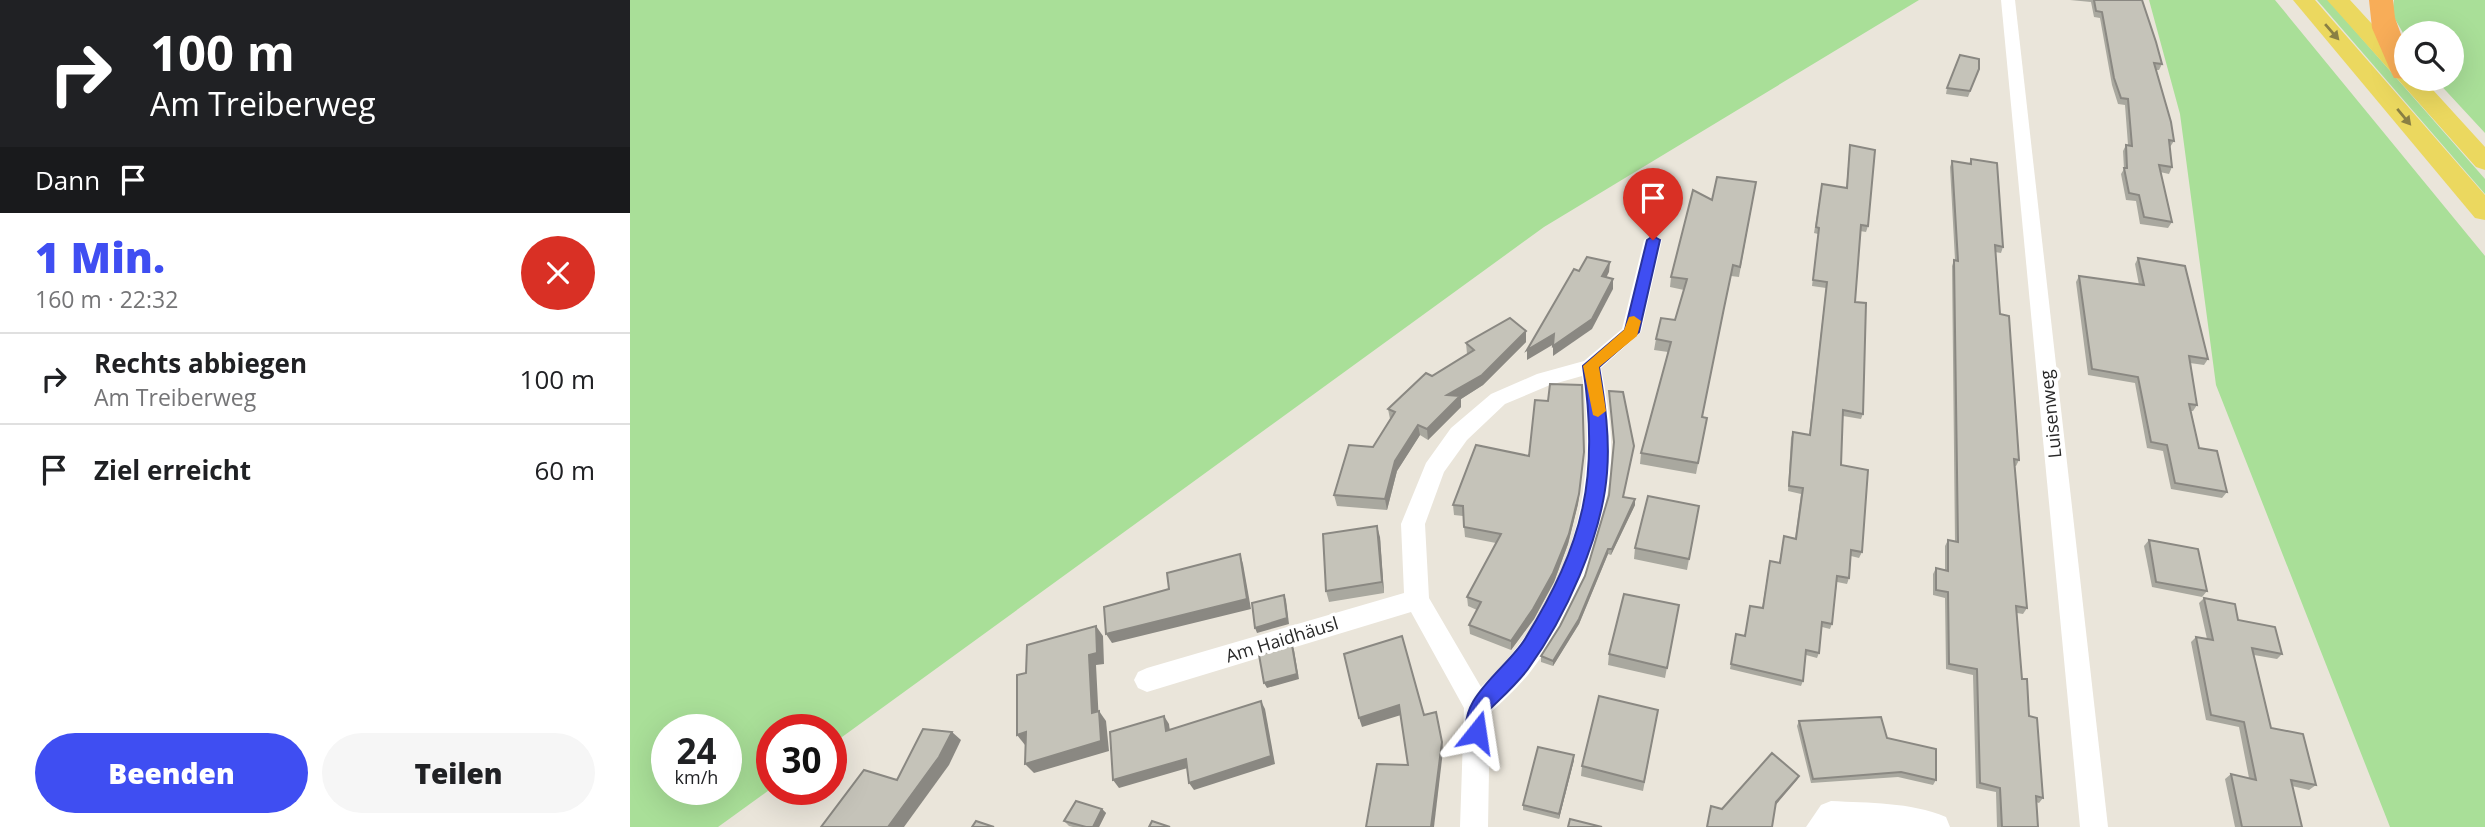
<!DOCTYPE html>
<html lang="de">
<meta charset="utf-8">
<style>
:root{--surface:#fff;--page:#f6f6f6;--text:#202124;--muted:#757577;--line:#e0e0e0;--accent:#3f4ef2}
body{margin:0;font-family:"Open Sans",sans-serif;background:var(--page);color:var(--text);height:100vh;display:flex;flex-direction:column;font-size:26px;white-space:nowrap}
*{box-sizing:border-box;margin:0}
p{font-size:23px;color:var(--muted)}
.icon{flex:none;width:38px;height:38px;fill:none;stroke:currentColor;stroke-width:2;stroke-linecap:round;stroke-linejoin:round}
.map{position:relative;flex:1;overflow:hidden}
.sheet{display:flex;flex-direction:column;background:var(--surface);width:630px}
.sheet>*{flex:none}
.hud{background:#202124;color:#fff;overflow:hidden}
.tools{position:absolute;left:1764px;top:21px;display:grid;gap:14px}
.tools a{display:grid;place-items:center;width:70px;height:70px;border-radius:50%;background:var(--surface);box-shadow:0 7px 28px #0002;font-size:35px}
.speed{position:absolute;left:21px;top:714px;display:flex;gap:14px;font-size:35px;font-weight:700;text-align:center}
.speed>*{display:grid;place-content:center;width:91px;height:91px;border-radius:50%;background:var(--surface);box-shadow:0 7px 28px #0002;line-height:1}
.speed small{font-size:18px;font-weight:400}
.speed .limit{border:10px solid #d22;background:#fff;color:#111}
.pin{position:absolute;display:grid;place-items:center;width:60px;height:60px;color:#fff;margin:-72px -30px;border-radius:50% 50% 50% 0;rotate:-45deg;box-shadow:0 0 7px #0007}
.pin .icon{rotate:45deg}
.me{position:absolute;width:77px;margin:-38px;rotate:15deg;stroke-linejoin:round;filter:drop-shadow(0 0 5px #0008)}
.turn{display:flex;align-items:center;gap:24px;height:147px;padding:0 35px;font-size:32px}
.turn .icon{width:91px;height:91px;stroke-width:2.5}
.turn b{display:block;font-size:49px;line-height:60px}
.then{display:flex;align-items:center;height:66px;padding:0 35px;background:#0003;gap:14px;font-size:26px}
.round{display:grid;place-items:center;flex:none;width:74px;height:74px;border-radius:37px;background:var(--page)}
.summary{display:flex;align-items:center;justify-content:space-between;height:119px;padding:0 35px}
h1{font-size:42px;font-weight:800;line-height:52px;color:var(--accent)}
.cta{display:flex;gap:14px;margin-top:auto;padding:14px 35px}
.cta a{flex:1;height:80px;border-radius:42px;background:var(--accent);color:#fff;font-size:28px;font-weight:800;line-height:80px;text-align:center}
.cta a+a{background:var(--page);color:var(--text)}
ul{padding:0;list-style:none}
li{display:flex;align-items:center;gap:21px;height:91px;padding:0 35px;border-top:2px solid var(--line)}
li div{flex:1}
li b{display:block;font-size:26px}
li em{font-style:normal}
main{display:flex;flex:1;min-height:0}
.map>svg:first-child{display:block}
</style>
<main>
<section class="sheet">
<div class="hud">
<div class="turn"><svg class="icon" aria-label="right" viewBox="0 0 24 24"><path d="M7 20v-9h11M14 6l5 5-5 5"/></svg><div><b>100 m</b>Am Treiberweg</div></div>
<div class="then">Dann<svg class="icon" aria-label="arrive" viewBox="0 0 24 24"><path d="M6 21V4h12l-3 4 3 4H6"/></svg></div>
</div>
<div class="summary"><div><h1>1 Min.</h1><p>160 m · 22:32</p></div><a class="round" style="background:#d93025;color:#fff"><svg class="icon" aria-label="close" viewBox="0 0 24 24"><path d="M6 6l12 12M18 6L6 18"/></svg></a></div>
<ul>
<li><svg class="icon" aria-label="right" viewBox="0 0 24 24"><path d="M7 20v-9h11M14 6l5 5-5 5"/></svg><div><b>Rechts abbiegen</b><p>Am Treiberweg</p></div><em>100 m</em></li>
<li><svg class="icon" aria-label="arrive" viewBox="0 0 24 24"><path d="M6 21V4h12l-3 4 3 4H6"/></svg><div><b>Ziel erreicht</b></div><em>60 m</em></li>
</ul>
<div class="cta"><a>Beenden</a><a>Teilen</a></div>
</section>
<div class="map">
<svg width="1855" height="827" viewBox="0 0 1855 827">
<rect width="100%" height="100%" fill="#eae5da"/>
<g fill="#a9df98" fill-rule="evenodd">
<path d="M0,0H1289L914,227L201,745V730H142V788L88,827H0ZM37,730H96V789H37Z"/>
<path d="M1519,0H1645L1855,256V827H1760L1586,385L1550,114Z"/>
<path d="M1687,0H1698L1855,179V194Z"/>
<path d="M1764,0H1855V133L1805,79H1822V33H1776V38L1762,14Z"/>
</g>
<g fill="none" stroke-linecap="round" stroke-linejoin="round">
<g fill="#fff" fill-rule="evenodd">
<path d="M1371,0H1385L1478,827H1450Z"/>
<path d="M1023,234L1032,240L1011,332L971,368C978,403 984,439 980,474C973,543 941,621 898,675C886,689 873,701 860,713L858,827H830L834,708L781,612L517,692L508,688L504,680L508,672L517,668L774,593L771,524L796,463L821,428L861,394L907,374L954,361L992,329L1014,240ZM952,376C970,493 938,605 851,687L799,598L795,524L814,472L837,440L875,404L920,385Z"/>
<path d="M1201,801C1239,803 1280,802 1316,817L1320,827H1176L1191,805Z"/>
</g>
<g fill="#ebd85f" fill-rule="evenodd">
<path d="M1663,0H1685L1855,195V220L1845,218Z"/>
<path d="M1697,0H1720L1776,61V79H1793L1855,147V170L1846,167Z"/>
</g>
<path fill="#f8ad58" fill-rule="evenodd" d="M1739,0H1763L1765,18L1776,48V79H1779L1764,78L1761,72L1742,28Z"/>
</g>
<g fill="#a9a89f">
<path d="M1440,0H1512L1532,64L1529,70H1526L1544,141L1540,147L1542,167L1539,174L1530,172L1542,222L1538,228L1510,224L1506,201L1496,200L1491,174L1494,169L1493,151L1496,145H1498L1495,105L1488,104L1482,85L1470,18L1464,17L1461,2Z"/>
<path d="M1349,69L1338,97L1316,94L1317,88Z"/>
<path d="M1220,145L1238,226L1236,232L1230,231L1225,302L1233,414L1231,419L1213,416L1211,465L1232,552L1229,558L1221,556L1219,578L1217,584L1207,582L1202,624L1200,629L1192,627L1189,653L1187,658L1176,655L1173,681L1171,686L1100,669L1105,639L1115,636L1120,606L1132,608L1140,561L1149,563L1154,536L1165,538L1171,494L1158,491L1161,438L1163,432L1179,435L1196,288L1182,286L1188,234L1184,233L1191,190L1216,188Z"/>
<path d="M1341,159L1373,247L1371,253L1365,252L1370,314L1389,460L1386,466H1385L1397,608L1393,614L1387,613L1392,679L1413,798L1409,803L1406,802L1408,827H1367L1366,792L1346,788L1343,675L1316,669L1315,598L1303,595V574L1306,568L1315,570V546L1318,540L1325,542L1322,266L1324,260H1325L1320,167L1322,161L1339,164Z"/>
<path d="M1126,182L1109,277L1101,276L1092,319L1072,417L1077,418L1066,474L1010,464L1011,453L1038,352L1024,350L1026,339L1045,320L1054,290L1040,287L1041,277L1082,200Z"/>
<path d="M1508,258L1578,359L1574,365L1560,363L1567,405L1563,411H1561L1569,448L1597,492L1592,498L1541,489L1533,451L1517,448L1505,383L1458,375L1446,282L1449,276L1509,285L1505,264Z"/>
<path d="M896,331V342L853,385L831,399V407L798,440L790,435L767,471L757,510L707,506L704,495L743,447L760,419L758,409L802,376L837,354L836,343Z"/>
<path d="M979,391L1003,452L993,497L1005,505L981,555L978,554L949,624L923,666L911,662V656L930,626L955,576L979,495L984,447Z"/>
<path d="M899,456L953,462L948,504L938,544L924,582L904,619L881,650L840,634L839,625L847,610L838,606L837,597L866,543L835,537L833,516L824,515L823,505Z"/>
<path d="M1069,506L1057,570L1004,559L1005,548Z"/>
<path d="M750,537L754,593L699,602L696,591Z"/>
<path d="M1519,540L1577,591L1572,597L1522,587L1514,546Z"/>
<path d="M1574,598L1608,620L1652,654L1647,659L1624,655L1641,728L1686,785L1679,790L1662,786L1672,827H1605L1595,779L1601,774L1619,778L1609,727L1576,720L1561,642L1566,637L1577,639L1569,603Z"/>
<path d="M1049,605L1035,678L978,665L979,654Z"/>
<path d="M1028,710L1013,791L951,776L952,766Z"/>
<path d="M1169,721L1257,738L1306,780L1303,785L1268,777L1181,783L1167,726Z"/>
<path d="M944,760L929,819L893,810V805Z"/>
<path d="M472,809L476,813L469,827H443L439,826L434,821Z"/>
</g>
<g fill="#8a8882">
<path d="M980,262L979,272L972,286V276Z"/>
<path d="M983,279V289L962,329L923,356V346Z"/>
<path d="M896,331V342L853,385L831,399V407L798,440L797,429L817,395Z"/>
<path d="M924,334V344L897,360V350Z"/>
<path d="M788,425L790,435L767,471L757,510L755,499L765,461Z"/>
<path d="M954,452L948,504L938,544L924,582L904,619L881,650V641Z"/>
<path d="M1005,499V505L981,555L982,549Z"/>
<path d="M747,526L750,537L754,593L752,582Z"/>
<path d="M978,549V554L949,624L923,666V661Z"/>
<path d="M610,554L613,564L621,609L482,643L476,634Z"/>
<path d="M654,595L656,600L659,624L627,633L625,628Z"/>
<path d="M466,626L473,636L474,664L466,665L469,723L462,713L459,655Z"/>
<path d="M662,645L664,650L669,679L637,688L634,683Z"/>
<path d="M631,701L635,709L645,764L564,790L559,783Z"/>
<path d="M769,705L771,715L732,727L729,718Z"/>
<path d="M469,711L476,721L479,751L404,773L395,764Z"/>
<path d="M534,716L539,724L541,739L536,731Z"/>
<path d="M322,732L331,740L319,765L274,827H258Z"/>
<path d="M396,732L405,742L395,745L387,735Z"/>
<path d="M812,742L813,751L804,827H801Z"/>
<path d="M944,755V760L929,819V814Z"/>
<path d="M556,759L561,767L489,788L483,780Z"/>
<path d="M1169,776L1167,780L1144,807L1146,802Z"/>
<path d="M472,809L476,813L469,827H463Z"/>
</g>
<g fill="#c5c3b9" stroke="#8a8882" stroke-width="2">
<path d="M1464,0H1512L1526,42L1532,64L1524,63L1541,122L1544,141L1539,140L1542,167L1529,165L1542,222L1514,217L1509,195L1499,193L1494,168H1497L1496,145L1502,146L1498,99L1491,98L1484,78L1472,12L1466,11Z"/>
<path d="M1330,55L1349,59V69L1340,91L1317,88Z"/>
<path d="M1220,145L1245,150L1238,226L1231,225L1225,302L1236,303L1233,414L1213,410L1211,465L1238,470L1232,552L1221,550L1219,578L1207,576L1202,624L1192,622L1189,653L1176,650L1173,681L1101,664L1106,634L1115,636L1120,606L1133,608L1140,561L1150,563L1154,536L1166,539L1173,488L1159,486L1163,432L1180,435L1197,282L1183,280L1189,228L1186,227L1192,184L1217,188Z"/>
<path d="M1341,159L1367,163L1373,247L1365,245L1370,314L1379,316L1389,460L1384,459L1397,608L1386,606L1392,679H1397L1399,716L1407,718L1413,798L1406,796L1408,827H1372L1370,788L1350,783L1347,669L1319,664L1318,592L1306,590V568L1318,571V540L1328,542L1324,260L1328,261L1322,161L1341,164Z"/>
<path d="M1087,177L1126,182L1110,267L1103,265L1094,308L1072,417L1077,418L1068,463L1011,453L1041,342L1026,339L1031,318L1045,320L1057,279L1041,277L1063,190L1082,200Z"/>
<path d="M957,257L980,262L972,276L983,279L962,319L923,346L924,334L897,350L944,269L949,271Z"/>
<path d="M1508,258L1555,266L1578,359L1559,356L1567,405L1559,404L1569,448L1587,451L1597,492L1545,483L1537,445L1521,442L1508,377L1462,369L1449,276L1514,285Z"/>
<path d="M880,318L896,331L852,375L817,395L830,396L797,429L788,425L765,461L755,499L704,495L719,445L743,447L765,412L758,409L796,373L802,376L844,350L836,343Z"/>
<path d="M920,384L952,385L954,452L949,494L939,534L923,573L903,609L881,641L839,625L851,602L837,597L871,534L834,527L833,506L823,505L846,445L899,456L905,400L918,401Z"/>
<path d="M979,391L993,392L1004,446L993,497L1005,499L982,549H978L949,619L923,661L911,656L930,626L955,576L979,495L984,442Z"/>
<path d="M1018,496L1069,506L1059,559L1005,548Z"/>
<path d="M747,526L752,582L696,591L693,534Z"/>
<path d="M1519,540L1568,549L1577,591L1526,582Z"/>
<path d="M610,554L617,599L476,634L474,607L539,589L537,573Z"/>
<path d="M994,594L1049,605L1037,668L979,654Z"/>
<path d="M654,595L657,618L625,628L622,603Z"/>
<path d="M1574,598L1605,604L1608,620L1645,627L1652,654L1622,648L1641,728L1673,734L1686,785L1661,780L1672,827H1612L1601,774L1626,780L1614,722L1581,715L1566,637L1583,640Z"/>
<path d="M466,626L467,653L459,655L462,713L469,711L471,741L395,764L396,732L387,735V675L396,673L397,645Z"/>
<path d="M772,636L794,715L806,712L812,742L801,827H736L747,764L778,765L769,705L729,718L714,654Z"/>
<path d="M662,645L667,674L634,683L629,655Z"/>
<path d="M969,696L1028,710L1014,782L952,766Z"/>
<path d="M631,701L641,756L559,783L556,759L483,780L480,732L534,716L536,731Z"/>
<path d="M1251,717L1257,738L1306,749V780L1271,772L1183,779L1169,721Z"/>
<path d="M293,729L322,732L309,757L258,827H191L234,770L267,780Z"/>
<path d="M908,747L944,755L929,814L893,805Z"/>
<path d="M1142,753L1169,776L1146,802L1142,827H1077L1081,806L1092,809Z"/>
<path d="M446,801L472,809L463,827H456L434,821Z"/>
<path d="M940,819L972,827H938Z"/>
<path d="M346,821L364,827H342Z"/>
<path d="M522,821L540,827H519Z"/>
</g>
<defs><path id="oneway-solid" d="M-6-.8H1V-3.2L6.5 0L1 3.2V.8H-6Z" transform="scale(1.75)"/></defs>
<g fill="#8a8044">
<use href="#oneway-solid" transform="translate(1702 32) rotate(49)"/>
<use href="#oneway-solid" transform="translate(1774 117) rotate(50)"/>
</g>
<path fill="#3f4ef2" stroke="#29339d" stroke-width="2" d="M1023,236L1030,240L1009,332L969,367C975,402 980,438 977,473C972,537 935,618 898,669C886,685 871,698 857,712L854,739L847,742L839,739C823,701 877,669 895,639C954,543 970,477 953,366L995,330L1017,240Z"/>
<path fill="#f59e0b" d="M1004,316L1011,321L1007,336L969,367L976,411L968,417L963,415L953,366L994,330L999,317Z"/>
<g text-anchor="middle" stroke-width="7" stroke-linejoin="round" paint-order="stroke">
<g font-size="18" fill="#282828" stroke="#fff">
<text transform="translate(1421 414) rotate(-96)" y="6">Luisenweg</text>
<text transform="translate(652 640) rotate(-17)" y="6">Am Haidhäusl</text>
</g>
</g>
</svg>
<div class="tools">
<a><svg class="icon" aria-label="search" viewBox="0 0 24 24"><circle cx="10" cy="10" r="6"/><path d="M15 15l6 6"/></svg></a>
</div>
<div class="speed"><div>24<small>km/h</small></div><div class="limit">30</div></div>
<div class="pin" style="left:1023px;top:240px;background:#d93025"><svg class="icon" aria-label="arrive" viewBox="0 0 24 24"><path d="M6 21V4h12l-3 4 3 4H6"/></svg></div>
<svg class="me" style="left:847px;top:732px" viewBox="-20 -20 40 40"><path d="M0-17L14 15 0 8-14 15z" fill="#3f4ef2" stroke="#fff" stroke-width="4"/></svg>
</div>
</main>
